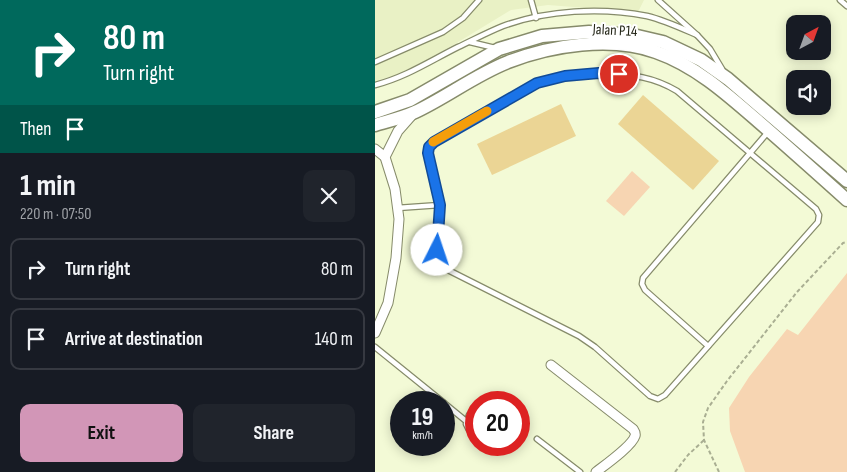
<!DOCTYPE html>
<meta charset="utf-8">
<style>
:root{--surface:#171b24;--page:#20242c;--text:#f1f3f6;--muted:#9ea1a6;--line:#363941;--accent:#d296b7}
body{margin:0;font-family:"Sofia Sans Condensed",sans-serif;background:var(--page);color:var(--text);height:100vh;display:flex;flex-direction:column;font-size:19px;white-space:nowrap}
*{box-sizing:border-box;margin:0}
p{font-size:16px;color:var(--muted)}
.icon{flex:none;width:28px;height:28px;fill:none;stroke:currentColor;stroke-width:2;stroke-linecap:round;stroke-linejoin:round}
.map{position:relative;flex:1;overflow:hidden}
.side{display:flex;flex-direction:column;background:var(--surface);width:375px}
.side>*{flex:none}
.banner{background:#00695c;color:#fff;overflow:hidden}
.needle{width:32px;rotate:41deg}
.tools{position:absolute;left:411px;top:15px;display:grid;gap:10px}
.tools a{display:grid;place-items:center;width:45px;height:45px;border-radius:10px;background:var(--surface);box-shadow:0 2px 12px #0003;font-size:25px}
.speed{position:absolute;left:15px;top:391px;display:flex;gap:10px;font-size:25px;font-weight:700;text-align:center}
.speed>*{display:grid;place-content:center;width:65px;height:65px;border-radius:50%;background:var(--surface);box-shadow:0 2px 12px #0003;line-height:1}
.speed small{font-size:12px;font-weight:400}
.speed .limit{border:8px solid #d22;background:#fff;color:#111}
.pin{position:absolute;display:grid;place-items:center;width:42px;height:42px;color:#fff;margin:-21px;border:2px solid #fff;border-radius:50%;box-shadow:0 1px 5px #0007}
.me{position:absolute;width:55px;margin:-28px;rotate:4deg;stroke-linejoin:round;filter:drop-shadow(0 0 4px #0008)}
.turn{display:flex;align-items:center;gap:18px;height:105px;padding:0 20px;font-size:22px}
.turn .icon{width:65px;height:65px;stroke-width:2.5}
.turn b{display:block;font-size:35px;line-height:42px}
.then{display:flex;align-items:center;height:48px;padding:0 20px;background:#0003;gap:10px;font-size:19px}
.round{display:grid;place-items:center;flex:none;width:52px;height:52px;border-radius:10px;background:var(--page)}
.overview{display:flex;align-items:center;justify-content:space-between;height:85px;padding:0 20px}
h1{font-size:30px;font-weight:700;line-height:38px}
.primary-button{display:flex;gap:10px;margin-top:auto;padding:10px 20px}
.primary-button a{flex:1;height:58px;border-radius:10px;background:var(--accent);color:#111;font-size:20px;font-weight:700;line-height:58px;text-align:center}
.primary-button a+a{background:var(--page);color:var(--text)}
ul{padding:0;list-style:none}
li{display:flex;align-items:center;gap:15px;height:62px;margin:0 10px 8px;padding:0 10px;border:2px solid var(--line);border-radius:10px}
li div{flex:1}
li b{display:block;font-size:19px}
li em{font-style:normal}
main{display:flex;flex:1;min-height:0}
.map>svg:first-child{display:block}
</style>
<main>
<section class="side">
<div class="banner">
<div class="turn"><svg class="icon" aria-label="right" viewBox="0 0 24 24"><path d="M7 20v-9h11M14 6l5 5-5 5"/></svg><div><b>80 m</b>Turn right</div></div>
<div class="then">Then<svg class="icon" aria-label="arrive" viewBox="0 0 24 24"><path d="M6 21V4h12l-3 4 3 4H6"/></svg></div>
</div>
<div class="overview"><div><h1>1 min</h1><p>220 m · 07:50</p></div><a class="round"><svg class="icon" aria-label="close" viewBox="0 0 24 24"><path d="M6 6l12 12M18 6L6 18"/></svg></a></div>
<ul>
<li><svg class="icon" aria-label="right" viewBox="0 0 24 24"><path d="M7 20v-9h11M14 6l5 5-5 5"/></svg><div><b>Turn right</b></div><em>80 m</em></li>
<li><svg class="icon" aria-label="arrive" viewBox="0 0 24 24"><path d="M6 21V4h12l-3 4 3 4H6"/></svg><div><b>Arrive at destination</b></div><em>140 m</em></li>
</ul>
<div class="primary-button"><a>Exit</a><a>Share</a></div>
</section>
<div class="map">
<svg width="472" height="472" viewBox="0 0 472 472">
<rect width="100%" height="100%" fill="#f3fad6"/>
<path fill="#e9f1c5" d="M0,0H269L263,12L173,5L136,10L80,44L51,60L24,74L0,81Z"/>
<g fill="#f7d5b2">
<path d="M257,171L275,187L249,216L231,201Z"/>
<path d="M472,273V472H370L355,431L354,408L374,377L412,329L423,335Z"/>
</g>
<g fill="#ebd595">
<path d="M268,95L344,161L318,190L243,124Z"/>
<path d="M186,104L201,136L117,175L102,144Z"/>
</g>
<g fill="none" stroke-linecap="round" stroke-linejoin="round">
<g stroke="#868b6a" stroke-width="7">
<g id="lane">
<path d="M156,0L161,18"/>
<path d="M283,0L322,35L335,49L347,69"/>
<path d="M465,0L472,6"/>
<path d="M95,42L120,48"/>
<path d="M0,62L68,32L88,18L104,0"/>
<path d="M225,73C254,75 275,75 302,91L441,209L444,215L443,222L290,395L283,399L275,396L220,347L204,336L73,270L65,262L63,250L65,205L53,153L54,147L59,141L162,83L190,76Z"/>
<path d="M0,85C31,77 55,61 83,47C98,40 113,32 128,26C172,10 226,7 272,16C289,20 306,28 322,35"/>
<path d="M22,208L65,205"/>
<path d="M333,346L270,290L267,284L268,278L393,132"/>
<path d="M0,347L68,402"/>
<path d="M69,403L91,421"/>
<path d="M101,412L94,415L91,424L94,430L101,433"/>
<path d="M162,439L205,472"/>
</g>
</g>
<g stroke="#868b6a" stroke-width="11">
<g id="street">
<path d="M0,149L10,157L20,189L24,219L21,258L13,303L0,333"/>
<path d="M10,157L23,131L38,114"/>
<path d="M176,365L258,429C260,432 261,433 260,436C257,446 230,465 221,472"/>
</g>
</g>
<g stroke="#868b6a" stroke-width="15">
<g id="secondary">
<path d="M0,112L35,100L124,49L167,36L214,32L258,35L288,42L326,60L353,79L472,181"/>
<path d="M0,125C13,121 27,118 40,112C72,97 100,75 133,62C177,45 236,36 281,52C321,66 353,95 384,122C414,148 443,174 472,200"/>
</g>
</g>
<g stroke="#a9ae92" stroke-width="2" stroke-dasharray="4 2.5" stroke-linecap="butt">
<path d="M300,472L313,455L329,440"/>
<path d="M344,472L329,440L328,422L333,408L352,381L422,292L468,243L472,242"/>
</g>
<use href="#lane" stroke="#fff" stroke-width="4.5"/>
<use href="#street" stroke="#fff" stroke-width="9"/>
<use href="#secondary" stroke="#fff" stroke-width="12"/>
</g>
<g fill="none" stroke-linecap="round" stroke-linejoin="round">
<g stroke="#114b97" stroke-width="12">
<path id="route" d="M62,250L65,205L53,153L54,147L59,142L162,83L190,76L224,73L244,74"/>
</g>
<use href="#route" stroke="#1a73e8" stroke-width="9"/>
<path stroke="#f59e0b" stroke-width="9" d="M58,142L112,111"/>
</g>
<g text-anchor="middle" stroke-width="4" stroke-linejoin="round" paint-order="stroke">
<g font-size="15" fill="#232517" stroke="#fff">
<text transform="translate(240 30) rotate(3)" y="5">Jalan P14</text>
</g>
</g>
</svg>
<div class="tools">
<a><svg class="needle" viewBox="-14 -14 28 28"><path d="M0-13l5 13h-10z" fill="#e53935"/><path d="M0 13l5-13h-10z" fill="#9ea1a6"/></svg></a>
<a><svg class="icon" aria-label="sound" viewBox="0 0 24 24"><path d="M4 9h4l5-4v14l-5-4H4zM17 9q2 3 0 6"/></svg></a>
</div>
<div class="speed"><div>19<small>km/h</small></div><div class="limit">20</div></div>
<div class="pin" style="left:244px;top:74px;background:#d93025"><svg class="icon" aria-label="arrive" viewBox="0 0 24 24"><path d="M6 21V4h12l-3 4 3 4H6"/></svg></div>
<svg class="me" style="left:62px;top:250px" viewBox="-20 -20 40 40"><circle r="19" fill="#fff"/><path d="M0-13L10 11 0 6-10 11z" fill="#1a73e8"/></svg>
</div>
</main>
